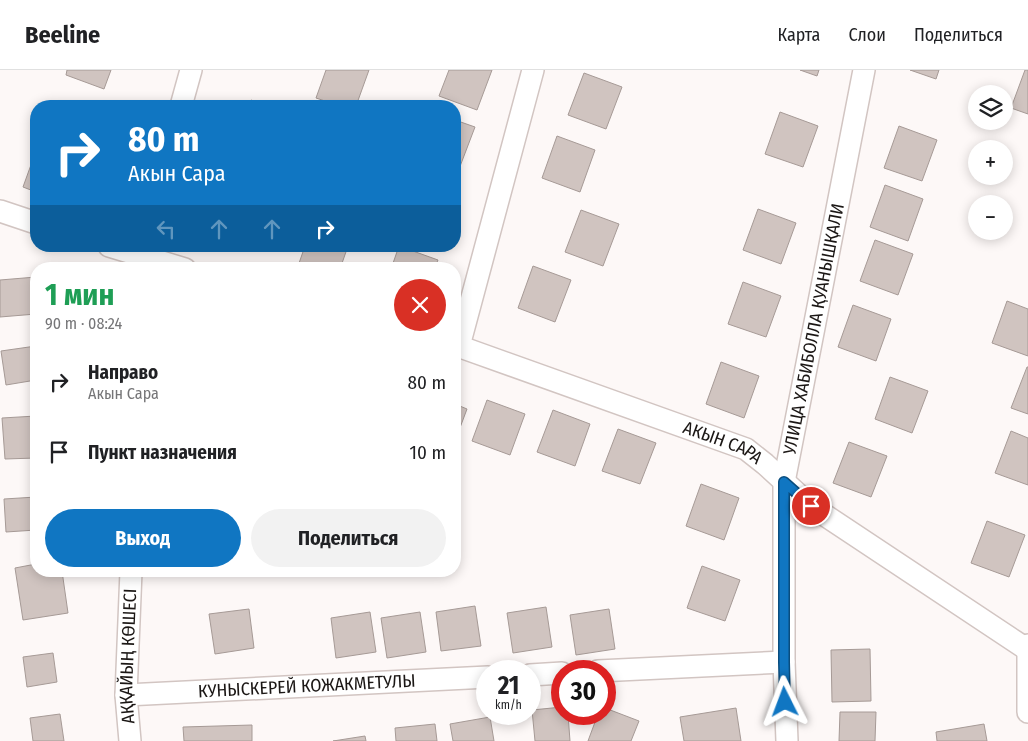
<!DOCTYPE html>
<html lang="ru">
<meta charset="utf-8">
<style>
:root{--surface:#fff;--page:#f2f2f2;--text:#202124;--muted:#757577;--line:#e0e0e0;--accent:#1076c2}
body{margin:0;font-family:"Fira Sans Condensed",sans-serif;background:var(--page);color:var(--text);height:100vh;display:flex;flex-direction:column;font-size:19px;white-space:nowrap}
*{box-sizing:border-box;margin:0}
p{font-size:16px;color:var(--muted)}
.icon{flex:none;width:28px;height:28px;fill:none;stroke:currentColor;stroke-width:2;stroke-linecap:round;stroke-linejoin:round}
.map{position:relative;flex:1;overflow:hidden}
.sheet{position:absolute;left:30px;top:192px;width:431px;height:315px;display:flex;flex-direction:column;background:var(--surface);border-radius:20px;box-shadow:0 2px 12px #0003}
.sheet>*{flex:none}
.hud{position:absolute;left:30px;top:30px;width:431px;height:152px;border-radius:20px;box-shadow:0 2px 12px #0003;background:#1076c2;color:#fff;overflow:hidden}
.controls{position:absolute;left:968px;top:15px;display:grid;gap:10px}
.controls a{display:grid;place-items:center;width:45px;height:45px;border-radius:50%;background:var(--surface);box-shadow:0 2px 12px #0003;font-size:25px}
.speed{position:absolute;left:476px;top:590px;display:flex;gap:10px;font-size:25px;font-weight:700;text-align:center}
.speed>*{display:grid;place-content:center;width:65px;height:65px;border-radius:50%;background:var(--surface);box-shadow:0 2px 12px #0003;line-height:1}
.speed small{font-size:12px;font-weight:400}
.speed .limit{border:8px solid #d22;background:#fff;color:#111}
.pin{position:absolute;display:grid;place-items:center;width:42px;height:42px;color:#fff;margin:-21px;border:2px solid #fff;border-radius:50%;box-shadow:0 1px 5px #0007}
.me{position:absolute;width:55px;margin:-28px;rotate:357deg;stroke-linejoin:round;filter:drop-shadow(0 0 4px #0008)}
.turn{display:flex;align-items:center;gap:18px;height:105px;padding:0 15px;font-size:22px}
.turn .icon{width:65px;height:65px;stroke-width:2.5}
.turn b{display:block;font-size:35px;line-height:42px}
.lanes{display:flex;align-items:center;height:48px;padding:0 15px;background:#0003;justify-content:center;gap:25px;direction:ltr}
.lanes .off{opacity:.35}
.round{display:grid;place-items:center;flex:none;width:52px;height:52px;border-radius:26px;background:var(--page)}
.head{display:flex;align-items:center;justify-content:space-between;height:85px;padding:0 15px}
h1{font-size:30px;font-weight:700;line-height:38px;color:#1e9e55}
.action{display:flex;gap:10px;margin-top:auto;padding:10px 15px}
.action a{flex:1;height:58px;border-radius:30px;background:var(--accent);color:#fff;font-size:20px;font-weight:700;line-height:58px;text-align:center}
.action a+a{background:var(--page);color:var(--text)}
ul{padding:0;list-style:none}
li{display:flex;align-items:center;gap:15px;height:70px;padding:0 15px}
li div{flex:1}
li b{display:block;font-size:19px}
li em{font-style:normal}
header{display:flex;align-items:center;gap:30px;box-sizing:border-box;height:70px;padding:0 25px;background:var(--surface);border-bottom:1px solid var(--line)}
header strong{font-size:24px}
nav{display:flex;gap:28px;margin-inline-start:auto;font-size:18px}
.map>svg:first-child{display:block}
</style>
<header>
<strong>Beeline</strong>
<nav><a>Карта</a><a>Слои</a><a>Поделиться</a></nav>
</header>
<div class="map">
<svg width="1028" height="671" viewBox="0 0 1028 671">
<rect width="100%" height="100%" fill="#fdf8f7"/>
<g fill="#d0c4c0" stroke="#a69a96">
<path d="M67,0H111L104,19L66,5Z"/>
<path d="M326,0H369L356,36H340L316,28Z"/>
<path d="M449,0H492L477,40L439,26Z"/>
<path d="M800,0H819L817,6Z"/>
<path d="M910,0H939L936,9Z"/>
<path d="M1025,0H1028V44L1011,38Z"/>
<path d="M584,3L622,17L606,59L568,45Z"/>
<path d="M251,30L268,36H248Z"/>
<path d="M780,42L818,56L803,97L765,84Z"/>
<path d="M455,50L475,57L459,99L455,97Z"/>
<path d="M899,56L937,70L922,111L884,98Z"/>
<path d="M557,66L595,80L580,122L542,108Z"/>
<path d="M36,81V122L23,117Z"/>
<path d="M885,115L923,129L908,171L870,157Z"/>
<path d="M758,139L796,153L781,194L743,180Z"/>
<path d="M581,140L619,154L603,196L565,182Z"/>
<path d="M875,170L913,184L898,225L860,211Z"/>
<path d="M233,176H248L246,181Z"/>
<path d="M305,176H348L340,199H297Z"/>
<path d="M399,176L438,190L434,199H391Z"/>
<path d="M533,196L571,210L555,252L518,238Z"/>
<path d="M36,207V244L0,247V210Z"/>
<path d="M743,212L781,226L766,267L728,254Z"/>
<path d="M1007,231L1028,239V286L992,273Z"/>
<path d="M853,235L891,249L876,291L838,277Z"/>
<path d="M36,276V310L6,315L1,281Z"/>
<path d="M721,292L759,306L744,348L706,334Z"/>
<path d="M1027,297H1028V344L1011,338Z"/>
<path d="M890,307L928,321L912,363L875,349Z"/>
<path d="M487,330L525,344L510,385L472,371Z"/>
<path d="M455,334L467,339L455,371Z"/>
<path d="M553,340L590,354L575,396L537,382Z"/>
<path d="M36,346V388L5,389L2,348Z"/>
<path d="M618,359L656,373L640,414L602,401Z"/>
<path d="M1011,361L1028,368V415L995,403Z"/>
<path d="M849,372L887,386L871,427L833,413Z"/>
<path d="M701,414L739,428L724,470L686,456Z"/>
<path d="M36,427V460L6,462L4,429Z"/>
<path d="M987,451L1025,465L1009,507L971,493Z"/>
<path d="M36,494V501H62L68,543L23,550L15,498Z"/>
<path d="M702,496L740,510L725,551L687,538Z"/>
<path d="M475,536L481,576L441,581L436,542Z"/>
<path d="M546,537L552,577L513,583L507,543Z"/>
<path d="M249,539L254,578L215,584L209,544Z"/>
<path d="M609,539L615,579L576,585L570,545Z"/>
<path d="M370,542L376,582L336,588L331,548Z"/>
<path d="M420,542L426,582L387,588L381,548Z"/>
<path d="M870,579L871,631L832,632L831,580Z"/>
<path d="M53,583L57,612L27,617L23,587Z"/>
<path d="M562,637V644H568L570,671H535L532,640Z"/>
<path d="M605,638L639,651L631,671H588L598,644H605Z"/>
<path d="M736,638L741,671H684L680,647Z"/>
<path d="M840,642H876L875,671H839Z"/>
<path d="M60,644L64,671H33L30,648Z"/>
<path d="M490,647L494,671H453L450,654Z"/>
<path d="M435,654L437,671H396L395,658Z"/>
<path d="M984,654L987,671H937L936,662Z"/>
<path d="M252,655V671H184L183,657Z"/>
<path d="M365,666L366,671H333Z"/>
</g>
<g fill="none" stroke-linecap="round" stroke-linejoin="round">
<g stroke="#d2c5c2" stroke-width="24">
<g id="minor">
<path d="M181,36L191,0"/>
<path d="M0,141L36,153"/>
<path d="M109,176L185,199"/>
<path id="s1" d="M455,275L746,379L765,394L811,436L1028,580"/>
<path d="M459,276L533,0"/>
<path d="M1028,575V642"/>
<path d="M598,601L784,592"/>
<path d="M530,605L562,603"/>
<path id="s2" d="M126,625L488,607"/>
<path id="s3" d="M130,671L126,625L131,501"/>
<path id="s4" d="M787,671L784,592V412L864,0"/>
</g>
</g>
<use href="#minor" stroke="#fff" stroke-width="21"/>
</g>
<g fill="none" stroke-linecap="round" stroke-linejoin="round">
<g stroke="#0a4d7e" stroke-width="12">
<path id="route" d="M785,632L784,592V412L811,436"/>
</g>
<use href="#route" stroke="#1076c2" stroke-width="9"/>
</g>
<g text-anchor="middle" stroke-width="4.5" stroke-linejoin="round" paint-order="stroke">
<g font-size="18" fill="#1b1715" stroke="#fff">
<text dy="6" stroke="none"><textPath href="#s4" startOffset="415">УЛИЦА ХАБИБОЛЛА ҚУАНЫШҚАЛИ</textPath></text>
<text dy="6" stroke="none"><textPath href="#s1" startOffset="285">АКЫН САРА</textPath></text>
<text dy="6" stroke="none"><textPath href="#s3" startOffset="85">АҚҚАЙЫҢ КӨШЕСІ</textPath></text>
<text dy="6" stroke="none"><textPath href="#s2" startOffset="181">КУНЫСКЕРЕЙ КОЖАКМЕТУЛЫ</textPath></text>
</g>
</g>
</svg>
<div class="controls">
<a><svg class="icon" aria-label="layers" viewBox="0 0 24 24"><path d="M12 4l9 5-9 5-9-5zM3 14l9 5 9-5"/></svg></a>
<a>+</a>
<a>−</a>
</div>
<div class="speed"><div>21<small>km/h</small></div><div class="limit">30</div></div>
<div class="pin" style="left:811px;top:436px;background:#d93025"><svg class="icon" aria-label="arrive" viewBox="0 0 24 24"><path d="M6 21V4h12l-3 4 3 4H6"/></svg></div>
<svg class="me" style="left:785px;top:632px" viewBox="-20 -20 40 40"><path d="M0-17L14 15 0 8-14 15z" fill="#1076c2" stroke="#fff" stroke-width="4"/></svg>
<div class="hud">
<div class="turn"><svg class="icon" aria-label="right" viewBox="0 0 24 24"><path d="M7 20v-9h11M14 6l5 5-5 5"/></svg><div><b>80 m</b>Акын Сара</div></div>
<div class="lanes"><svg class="icon off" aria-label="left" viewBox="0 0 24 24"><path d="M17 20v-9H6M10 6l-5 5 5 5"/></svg><svg class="icon off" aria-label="ahead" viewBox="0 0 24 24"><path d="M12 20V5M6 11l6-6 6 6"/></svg><svg class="icon off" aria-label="ahead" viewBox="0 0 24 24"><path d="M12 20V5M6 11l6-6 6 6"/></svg><svg class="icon" aria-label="right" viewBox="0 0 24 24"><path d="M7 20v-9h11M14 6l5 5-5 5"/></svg></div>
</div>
<section class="sheet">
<div class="head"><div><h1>1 мин</h1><p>90 m · 08:24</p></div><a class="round" style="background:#d93025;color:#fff"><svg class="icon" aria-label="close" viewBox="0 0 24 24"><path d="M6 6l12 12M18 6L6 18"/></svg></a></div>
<ul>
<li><svg class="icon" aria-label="right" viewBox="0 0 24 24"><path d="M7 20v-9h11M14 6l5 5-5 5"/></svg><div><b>Направо</b><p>Акын Сара</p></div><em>80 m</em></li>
<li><svg class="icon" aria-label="arrive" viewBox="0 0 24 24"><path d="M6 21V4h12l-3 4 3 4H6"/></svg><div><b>Пункт назначения</b></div><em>10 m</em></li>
</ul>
<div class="action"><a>Выход</a><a>Поделиться</a></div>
</section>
</div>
